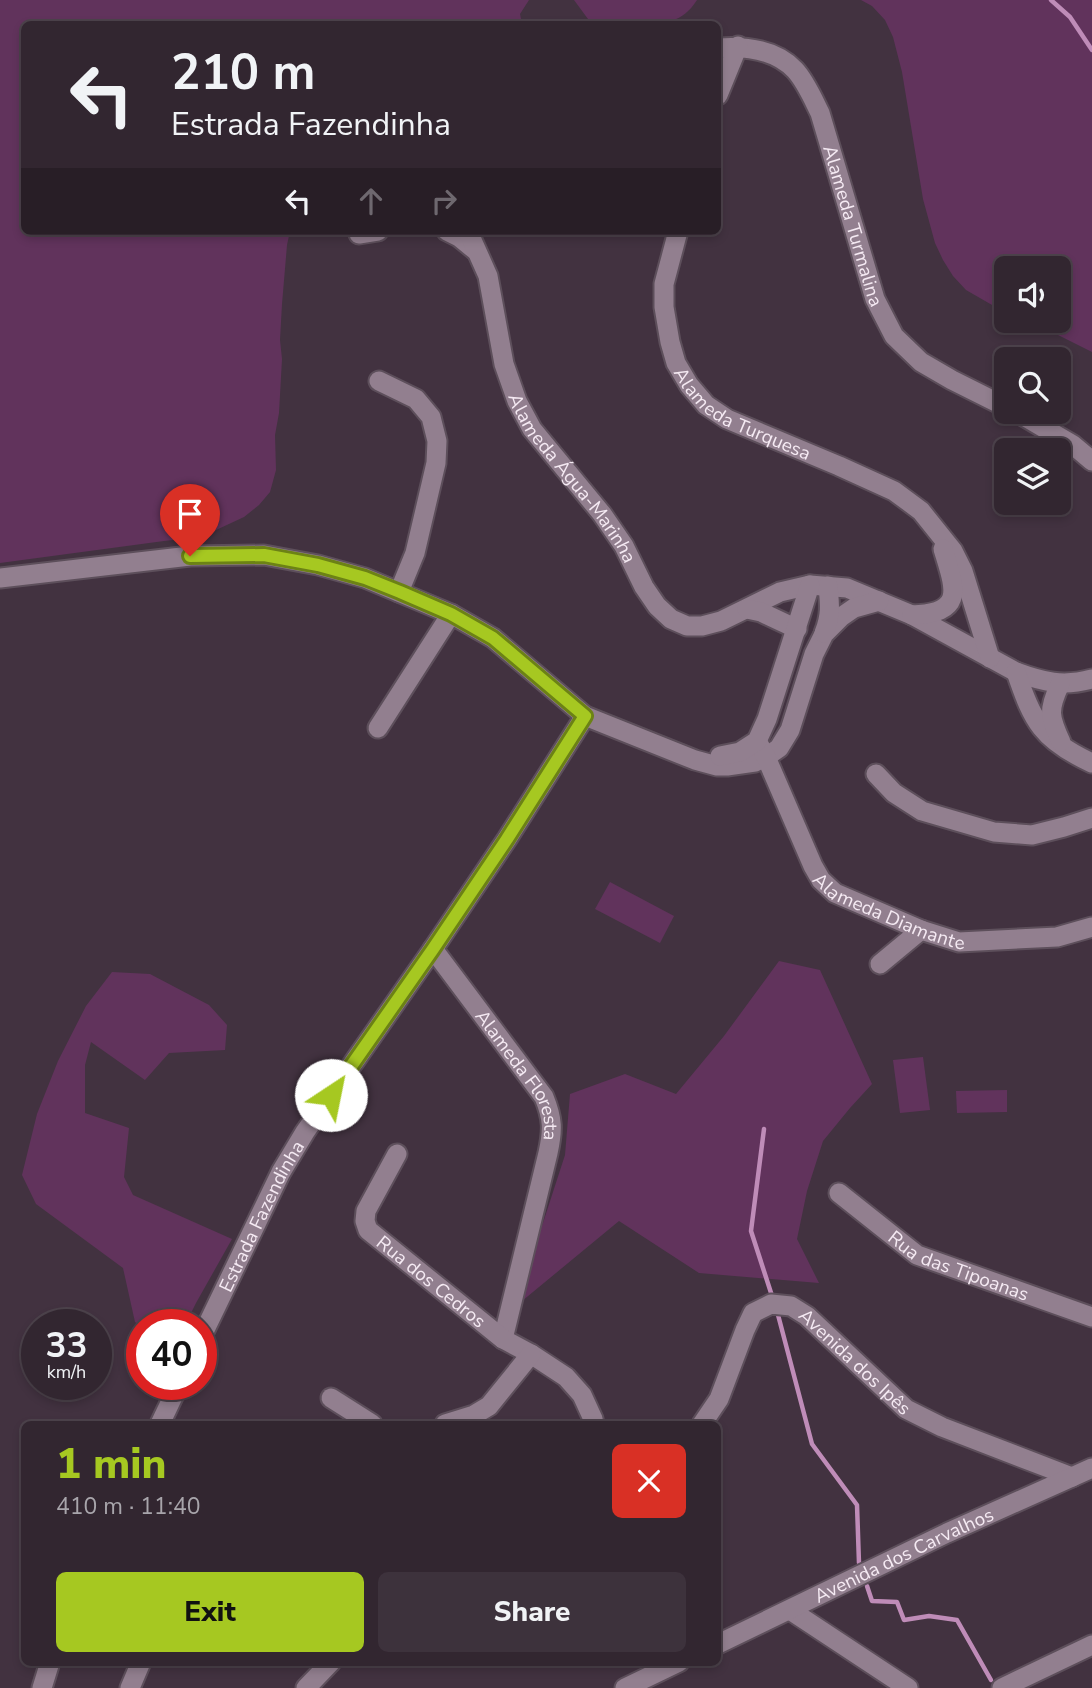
<!DOCTYPE html>
<meta charset="utf-8">
<style>
:root{--surface:#322630;--page:#3d323c;--text:#f1f3f6;--muted:#a8a5ab;--line:#4d434c;--accent:#a6c821}
body{margin:0;font-family:"Nunito Sans",sans-serif;background:var(--page);color:var(--text);height:100vh;display:flex;flex-direction:column;font-size:26px;white-space:nowrap}
*{box-sizing:border-box;margin:0}
p{font-size:23px;color:var(--muted)}
.icon{flex:none;width:38px;height:38px;fill:none;stroke:currentColor;stroke-width:2;stroke-linecap:round;stroke-linejoin:round}
.map{position:relative;flex:1;overflow:hidden}
.sheet{position:absolute;left:21px;top:1421px;width:700px;height:245px;display:flex;flex-direction:column;background:var(--surface);border-radius:10px;box-shadow:0 4px 10px #0003,0 0 0 2px var(--line)}
.sheet>*{flex:none}
.guide{position:absolute;left:21px;top:21px;width:700px;height:214px;border-radius:10px;box-shadow:0 4px 10px #0003,0 0 0 2px var(--line);background:#322630;color:var(--text);overflow:hidden}
.buttons{position:absolute;left:994px;top:256px;display:grid;gap:14px}
.buttons a{display:grid;place-items:center;width:77px;height:77px;border-radius:10px;background:var(--surface);box-shadow:0 4px 10px #0003,0 0 0 2px var(--line);font-size:35px}
.speed{position:absolute;left:21px;top:1309px;display:flex;gap:14px;font-size:35px;font-weight:700;text-align:center}
.speed>*{display:grid;place-content:center;width:91px;height:91px;border-radius:50%;background:var(--surface);box-shadow:0 4px 10px #0003,0 0 0 2px var(--line);line-height:1}
.speed small{font-size:18px;font-weight:400}
.speed .limit{border:10px solid #d22;background:#fff;color:#111}
.pin{position:absolute;display:grid;place-items:center;width:60px;height:60px;color:#fff;margin:-72px -30px;border-radius:50% 50% 50% 0;rotate:-45deg;box-shadow:0 0 7px #0007}
.pin .icon{rotate:45deg}
.me{position:absolute;width:77px;margin:-38px;rotate:34deg;stroke-linejoin:round;filter:drop-shadow(0 0 5px #0008)}
.turn{display:flex;align-items:center;gap:24px;height:147px;padding:0 35px;font-size:32px}
.turn .icon{width:91px;height:91px;stroke-width:2.5}
.turn b{display:block;font-size:49px;line-height:60px}
.lanes{display:flex;align-items:center;height:66px;padding:0 35px;background:#0003;justify-content:center;gap:35px;direction:ltr}
.lanes .off{opacity:.35}
.round{display:grid;place-items:center;flex:none;width:74px;height:74px;border-radius:10px;background:var(--page)}
.headline{display:flex;align-items:center;justify-content:space-between;height:119px;padding:0 35px}
h1{font-size:42px;font-weight:800;line-height:52px;color:var(--accent)}
.button{display:flex;gap:14px;margin-top:auto;padding:14px 35px}
.button a{flex:1;height:80px;border-radius:10px;background:var(--accent);color:#111;font-size:28px;font-weight:800;line-height:80px;text-align:center}
.button a+a{background:var(--page);color:var(--text)}
.map>svg:first-child{display:block}
</style>
<div class="map">
<svg width="1092" height="1688" viewBox="0 0 1092 1688">
<rect width="100%" height="100%" fill="#423240"/>
<g fill="#61335c">
<path d="M0,0H529L520,14L522,24H24V231H290L287,245L282,304L280,340L282,359L279,413L275,435L276,470L270,492L259,505L244,517L201,537L164,541L0,563Z"/>
<path d="M574,0H697C681,25 662,24 634,24C621,24 608,24 595,24L588,19Z"/>
<path d="M861,0H1092V352L1038,325L1023,320H1059V268H1006V313L966,290L953,276L943,260L935,243L923,199L902,72L893,37L885,20L872,6Z"/>
<path d="M610,882L674,916L660,943L595,909Z"/>
<path d="M779,961L820,970L872,1084L850,1108L823,1141L807,1191L797,1239L819,1283L699,1273L619,1221L516,1306L565,1155L570,1094L625,1074L676,1094L724,1036Z"/>
<path d="M112,972L150,974L209,1005L227,1025L225,1050L169,1053L145,1080L91,1042L85,1065V1113L129,1128L124,1177L133,1195L232,1239L196,1303L185,1325H142V1327L135,1322L123,1268L36,1204L22,1175L37,1114L58,1061L86,1006Z"/>
<path d="M923,1057L930,1110L900,1113L893,1060Z"/>
<path d="M1007,1090V1112L957,1113L956,1091Z"/>
</g>
<g fill="none" stroke-linecap="round" stroke-linejoin="round">
<g stroke="#bf8cb8" stroke-width="4.5">
<path d="M1051,0L1070,17L1092,50"/>
<path d="M764,1129L751,1231L773,1299"/>
<path d="M777,1311L812,1444L857,1505L859,1563"/>
<path d="M867,1586L872,1601L897,1602L904,1620L929,1616L957,1620L991,1680"/>
</g>
<g stroke="#5d4f5b" stroke-width="23">
<g id="minor">
<path id="s1" d="M718,48C745,46 775,49 795,70C806,82 813,99 820,113L875,299L894,336L921,362L952,380L1006,407"/>
<path d="M718,95L738,46"/>
<path d="M447,231L459,237L475,250"/>
<path id="s2" d="M468,231L488,276L504,364L517,401L532,429L602,514L624,546L644,587L657,606L671,619L687,626H702L721,621L780,592L810,585L847,588L912,615L1016,672C1043,682 1063,687 1092,679"/>
<path id="s3" d="M678,231L664,284V307L670,342L676,363L689,385L706,405L727,419L839,466L894,491L921,511L953,551L963,571L990,658"/>
<path d="M359,234L378,231"/>
<path d="M379,381L416,399L431,417L437,441L436,463L415,553L399,592"/>
<path d="M1015,411L1073,445L1092,461"/>
<path d="M0,578L190,556L264,555L318,565L365,578L451,614L493,638L585,716L695,760L717,766H727L755,762L766,757L779,748L790,730L814,654L824,634L841,617L854,608L879,601"/>
<path d="M747,609L761,612L797,629"/>
<path d="M912,615C966,613 955,589 943,549"/>
<path d="M824,633C831,615 830,605 828,586"/>
<path d="M1016,672C1033,722 1042,740 1092,763"/>
<path d="M1060,684C1048,710 1049,716 1061,742"/>
<path d="M378,728L451,614"/>
<path id="s4" d="M757,741L766,757L813,866L821,880L835,893L921,930L959,942L1057,937L1092,927"/>
<path d="M720,756L740,752L757,741L767,719L810,585"/>
<path d="M876,774L894,793L922,811L994,832L1032,835L1064,827L1092,818"/>
<path id="s5" d="M433,949L544,1097C553,1119 553,1130 548,1153L503,1339"/>
<path d="M880,964L921,930"/>
<path id="s6" d="M397,1154L366,1211L365,1221L368,1230L503,1339L531,1354L566,1377L582,1395L593,1419L594,1424"/>
<path id="s7" d="M839,1193L917,1255L1092,1317"/>
<path id="s8" d="M201,1338L281,1172L305,1132L433,949L507,839L585,716"/>
<path d="M331,1398L372,1424"/>
<path d="M160,1424L179,1384"/>
<path d="M445,1424L474,1415L489,1406L531,1354"/>
<path id="s9" d="M702,1424L719,1399L745,1330L753,1313L771,1304L791,1306L807,1316L906,1409L942,1427L1072,1477"/>
<path d="M790,1610L908,1688"/>
<path id="s10" d="M718,1644L947,1533L1092,1468"/>
<path d="M42,1688L50,1662"/>
<path d="M130,1688L141,1662"/>
<path d="M306,1688L331,1662"/>
<path d="M625,1688L679,1662"/>
<path d="M1002,1688L1092,1645"/>
</g>
</g>
<use href="#minor" stroke="#927f8f" stroke-width="19"/>
</g>
<g fill="none" stroke-linecap="round" stroke-linejoin="round">
<g stroke="#6c8215" stroke-width="18">
<path id="route" d="M190,556L264,555L318,565L365,578L400,592L451,614L493,638L585,716L507,839L433,949L331,1095"/>
</g>
<use href="#route" stroke="#a6c821" stroke-width="12"/>
</g>
<g text-anchor="middle" stroke-width="7" stroke-linejoin="round" paint-order="stroke">
<g font-size="19" fill="#f5eaf3" stroke="#382835">
<text dy="7" stroke="none"><textPath href="#s1" startOffset="250">Alameda Turmalina</textPath></text>
<text dy="7" stroke="none"><textPath href="#s3" startOffset="222">Alameda Turquesa</textPath></text>
<text dy="7" stroke="none"><textPath href="#s2" startOffset="273">Alameda Água-Marinha</textPath></text>
<text dy="7" stroke="none"><textPath href="#s4" startOffset="229">Alameda Diamante</textPath></text>
<text dy="7" stroke="none"><textPath href="#s5" startOffset="154">Alameda Floresta</textPath></text>
<text dy="7" stroke="none"><textPath href="#s8" startOffset="136">Estrada Fazendinha</textPath></text>
<text dy="7" stroke="none"><textPath href="#s7" startOffset="142">Rua das Tipoanas</textPath></text>
<text dy="7" stroke="none"><textPath href="#s6" startOffset="166">Rua dos Cedros</textPath></text>
<text dy="7" stroke="none"><textPath href="#s9" startOffset="248">Avenida dos Ipês</textPath></text>
<text dy="7" stroke="none"><textPath href="#s10" startOffset="206">Avenida dos Carvalhos</textPath></text>
</g>
</g>
</svg>
<div class="buttons">
<a><svg class="icon" aria-label="sound" viewBox="0 0 24 24"><path d="M4 9h4l5-4v14l-5-4H4zM17 9q2 3 0 6"/></svg></a>
<a><svg class="icon" aria-label="search" viewBox="0 0 24 24"><circle cx="10" cy="10" r="6"/><path d="M15 15l6 6"/></svg></a>
<a><svg class="icon" aria-label="layers" viewBox="0 0 24 24"><path d="M12 4l9 5-9 5-9-5zM3 14l9 5 9-5"/></svg></a>
</div>
<div class="speed"><div>33<small>km/h</small></div><div class="limit">40</div></div>
<div class="pin" style="left:190px;top:556px;background:#d93025"><svg class="icon" aria-label="arrive" viewBox="0 0 24 24"><path d="M6 21V4h12l-3 4 3 4H6"/></svg></div>
<svg class="me" style="left:331px;top:1095px" viewBox="-20 -20 40 40"><circle r="19" fill="#fff"/><path d="M0-13L10 11 0 6-10 11z" fill="#a6c821"/></svg>
<div class="guide">
<div class="turn"><svg class="icon" aria-label="left" viewBox="0 0 24 24"><path d="M17 20v-9H6M10 6l-5 5 5 5"/></svg><div><b>210 m</b>Estrada Fazendinha</div></div>
<div class="lanes"><svg class="icon" aria-label="left" viewBox="0 0 24 24"><path d="M17 20v-9H6M10 6l-5 5 5 5"/></svg><svg class="icon off" aria-label="ahead" viewBox="0 0 24 24"><path d="M12 20V5M6 11l6-6 6 6"/></svg><svg class="icon off" aria-label="right" viewBox="0 0 24 24"><path d="M7 20v-9h11M14 6l5 5-5 5"/></svg></div>
</div>
<section class="sheet">
<div class="headline"><div><h1>1 min</h1><p>410 m · 11:40</p></div><a class="round" style="background:#d93025;color:#fff"><svg class="icon" aria-label="close" viewBox="0 0 24 24"><path d="M6 6l12 12M18 6L6 18"/></svg></a></div>
<div class="button"><a>Exit</a><a>Share</a></div>
</section>
</div>
